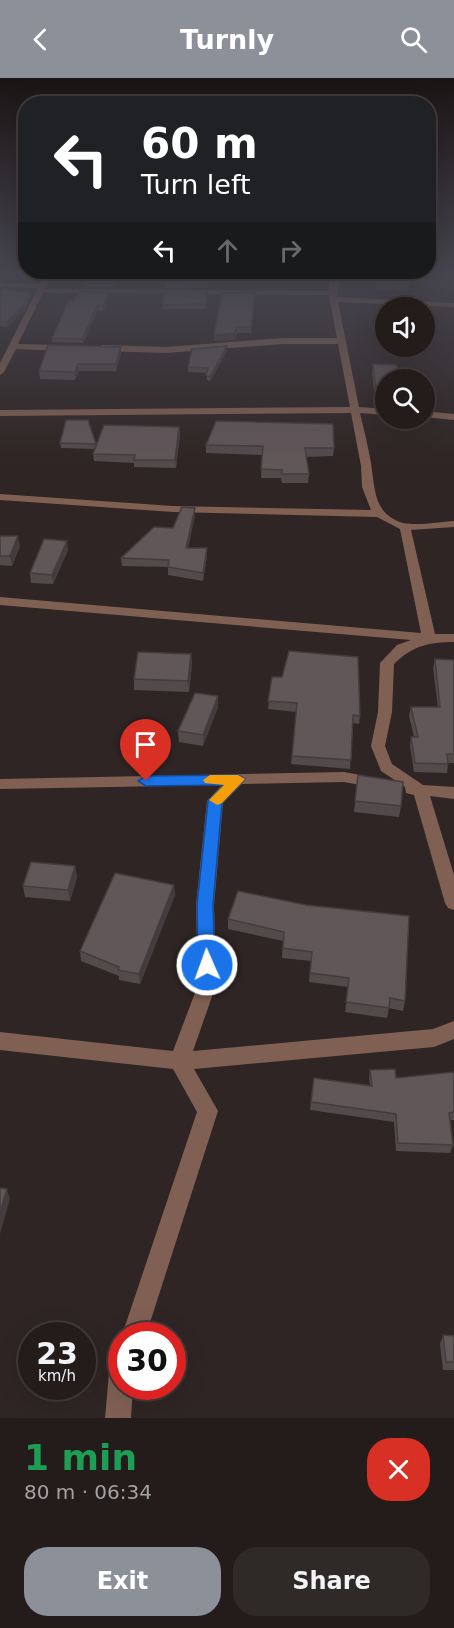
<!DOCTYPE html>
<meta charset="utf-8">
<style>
:root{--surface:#231c1b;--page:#2f2928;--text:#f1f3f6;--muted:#a3a1a3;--line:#403a3a;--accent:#8c9099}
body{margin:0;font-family:"DejaVu Sans",sans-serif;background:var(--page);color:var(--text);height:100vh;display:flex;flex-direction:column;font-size:22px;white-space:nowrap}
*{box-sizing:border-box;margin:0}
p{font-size:20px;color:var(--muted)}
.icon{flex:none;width:33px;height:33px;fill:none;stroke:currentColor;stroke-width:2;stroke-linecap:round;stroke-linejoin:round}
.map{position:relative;height:1340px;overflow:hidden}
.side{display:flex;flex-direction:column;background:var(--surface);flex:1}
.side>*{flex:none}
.top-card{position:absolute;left:18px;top:18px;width:418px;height:183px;border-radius:24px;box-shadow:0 6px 24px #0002,0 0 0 2px var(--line);background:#202124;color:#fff;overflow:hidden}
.fabs{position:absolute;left:375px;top:219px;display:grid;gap:12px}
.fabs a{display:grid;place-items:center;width:60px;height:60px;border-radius:50%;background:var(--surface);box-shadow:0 6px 24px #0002,0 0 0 2px var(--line);font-size:30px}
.speed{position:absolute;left:18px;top:1244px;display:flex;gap:12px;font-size:30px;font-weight:700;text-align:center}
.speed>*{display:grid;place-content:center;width:78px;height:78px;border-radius:50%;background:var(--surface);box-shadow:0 6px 24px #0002,0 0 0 2px var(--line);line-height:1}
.speed small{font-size:15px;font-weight:400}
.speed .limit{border:9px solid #d22;background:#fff;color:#111}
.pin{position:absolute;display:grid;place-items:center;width:51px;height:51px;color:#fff;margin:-62px -26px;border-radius:50% 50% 50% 0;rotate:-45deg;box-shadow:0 0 6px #0007}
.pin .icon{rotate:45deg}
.me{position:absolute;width:66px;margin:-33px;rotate:358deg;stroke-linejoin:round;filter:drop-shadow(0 0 4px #0008)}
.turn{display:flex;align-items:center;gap:21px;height:126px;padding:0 24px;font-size:27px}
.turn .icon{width:78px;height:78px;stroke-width:2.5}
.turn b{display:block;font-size:42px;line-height:51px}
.lanes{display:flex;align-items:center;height:57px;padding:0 24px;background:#0003;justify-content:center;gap:30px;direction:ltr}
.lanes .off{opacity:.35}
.round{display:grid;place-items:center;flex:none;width:63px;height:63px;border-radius:24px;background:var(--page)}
.head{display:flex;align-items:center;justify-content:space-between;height:102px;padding:0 24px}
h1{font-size:36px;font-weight:600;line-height:45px;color:#1e9e55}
.action{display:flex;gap:12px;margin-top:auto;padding:12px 24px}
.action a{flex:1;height:69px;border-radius:24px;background:var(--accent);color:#fff;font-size:24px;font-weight:600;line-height:69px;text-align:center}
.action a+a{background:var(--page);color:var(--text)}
header{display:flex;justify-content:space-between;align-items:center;height:78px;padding:0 24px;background:var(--accent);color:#fff;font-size:27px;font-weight:600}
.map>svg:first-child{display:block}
</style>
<header><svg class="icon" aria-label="back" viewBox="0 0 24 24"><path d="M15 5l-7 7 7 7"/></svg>Turnly<svg class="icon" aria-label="search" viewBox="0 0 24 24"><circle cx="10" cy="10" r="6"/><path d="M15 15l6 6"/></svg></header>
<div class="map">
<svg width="454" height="1340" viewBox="0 0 454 1340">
<rect width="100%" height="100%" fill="#2f2524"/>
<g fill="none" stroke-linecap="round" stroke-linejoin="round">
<g fill="#806053" fill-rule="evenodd">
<path d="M46,194H54L45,211L329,213L331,194H339L337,219L454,225V229L338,224L359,329L386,331V337L360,335C364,352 368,368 371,385C375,410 373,436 403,445C418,448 439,444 454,443V449L411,452L435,556H454V564C429,564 412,568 394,586L392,634L385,668L392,686L423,707L454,709V721L430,718L454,797V832L448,830L445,825L414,717L406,715L405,709L381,693L371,668L378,634L380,585L397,567L411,562L0,527V519L421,555L400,451L377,439L173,434L0,422V416L173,428L371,432L362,409L361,388L351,335L0,338V332L350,329L338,266H283L166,275L102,273L98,270L102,267L166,269L283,260H337L329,217L43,215L18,266L66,267L70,270L66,273L16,271L4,294L0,297V285L38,210L0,209V205L40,206Z"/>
<path d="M424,333L454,336V342L424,339Z"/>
<path d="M344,694L377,700L385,705L377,710L344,704L242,706L223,725L214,827L216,907L193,973L433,951L454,943V961L434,969L194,991L218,1033L146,1257H122L197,1034L173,991L0,972V954L173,973L198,907L196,827L207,723L222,707L0,711V701Z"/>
<path d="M122,1283V1308H133L131,1340H105L109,1295L113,1286Z"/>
</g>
</g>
<g fill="#534a4c">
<path d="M119,194L113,209H83V204Z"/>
<path d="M209,194L207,210H165V204Z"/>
<path d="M375,194H408L410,206L409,213L376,211Z"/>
<path d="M0,211L16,213L31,214V218L25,231L7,249L0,248Z"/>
<path d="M207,214L206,231H163V227Z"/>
<path d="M255,214L251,255H237L234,262L214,263Z"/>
<path d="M109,218L103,233L98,232L83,265L52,264V260L74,223Z"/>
<path d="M227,273L210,303L207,302V295L188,294V289Z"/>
<path d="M121,276L116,293H79L75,302L40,301L39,293Z"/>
<path d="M373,286L386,302V320L375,321L372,294Z"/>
<path d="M88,342L96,368L179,349L180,356L176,390L134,389V385L94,383L93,376L95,371L61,370L60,365Z"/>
<path d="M206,367L334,370L333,378L306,379L309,396L308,405H282L281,400H261L262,377L206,375Z"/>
<path d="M195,437L188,470H207V478L203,503L168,497V489L122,488L121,480Z"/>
<path d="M0,458L20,468L12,488L0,487Z"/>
<path d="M68,472L53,506L31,505L30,495Z"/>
<path d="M191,576L192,586L189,614L134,612V601Z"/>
<path d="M435,581L454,582V685H448L447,695L414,694L410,668L411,659H414L409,638L411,629H438L433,590Z"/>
<path d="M272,599L360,638L359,646L353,645L350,691L291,686L296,634L268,631Z"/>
<path d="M218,618V629L203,668L179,664L178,653Z"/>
<path d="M358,697L401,728L399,739L354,734Z"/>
<path d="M75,788L77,799L70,823L25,819L23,808Z"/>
<path d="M174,807L175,817L140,906L119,902V898L81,883L80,873Z"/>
<path d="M238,813L405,923L403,933L389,930L387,940L345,934L348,909L309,904L311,883L282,880L283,863L228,851V841Z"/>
<path d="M370,992L396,1000L454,994V1042H450L453,1067L450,1075L396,1073L394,1044L310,1032L314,1000L370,1007L369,1000Z"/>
<path d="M443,1257L454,1258V1292H443L440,1266Z"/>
</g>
<g fill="#443c3e">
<path d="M117,194H119L113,209L112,204Z"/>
<path d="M31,214V218L25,231L7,249V244Z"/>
<path d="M109,214V218L103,233V228Z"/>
<path d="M97,228L98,232L83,265L82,261Z"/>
<path d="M237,249V255L234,262L214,263V257Z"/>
<path d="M227,268V273L210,303V299Z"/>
<path d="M121,269V276L116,293V286Z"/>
<path d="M78,286L79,293L75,302V294Z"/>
<path d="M179,349L180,356L176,390L175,382Z"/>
<path d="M195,430V437L186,477V470Z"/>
<path d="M18,458L20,468L12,488L10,478Z"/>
<path d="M67,463L68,472L53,506L52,497Z"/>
<path d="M207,470V478L203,503V495Z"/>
<path d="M191,576L192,586L189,614L188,603Z"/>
<path d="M218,618V629L203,668V657Z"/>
<path d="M75,788L77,799L70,823L68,812Z"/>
<path d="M174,807L175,817L140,906L139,896Z"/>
<path d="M7,1111L10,1121L0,1156V1134Z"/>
</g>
<g fill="#615658" stroke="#443c3e" stroke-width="1.5">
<path d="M87,194H117L112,204H83Z"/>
<path d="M166,194H208L207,205L165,204Z"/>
<path d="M376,194H408L410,206L377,205Z"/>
<path d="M0,211H16V213L31,214L24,227L7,244H0Z"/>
<path d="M79,213L109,214L103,228H97L82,261L52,260L69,222L74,223Z"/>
<path d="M164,214H207L206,226L163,227Z"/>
<path d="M255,214L251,249H237L234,255L214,257L222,215Z"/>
<path d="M48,267L121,269L116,286H78L75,294L39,293Z"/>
<path d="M227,268L210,299L206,297L208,290L188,289L192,271Z"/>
<path d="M373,286L396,287L406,302H386V312L376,313Z"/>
<path d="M66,342H88L96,366L60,365Z"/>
<path d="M216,343L333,346L334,370H305L309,396H282V392L261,391L263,368L206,367Z"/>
<path d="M104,347L179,349L175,382H134L135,377L93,376Z"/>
<path d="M182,429L195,430L186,470H207L203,495L168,489L169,482L121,480L154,449L173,450Z"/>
<path d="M0,458H18L10,478H0Z"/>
<path d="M44,461L67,463L52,497L30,495Z"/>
<path d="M289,573L358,579L360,638L353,637L351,682L292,678L297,625L268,623L272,599H282Z"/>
<path d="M138,574L191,576L188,603L134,601Z"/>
<path d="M435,581L454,582V676H447L448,686L415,685L411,659H418L411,629H440Z"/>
<path d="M195,615L218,618L203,657L178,653Z"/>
<path d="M358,697L403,704L401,728L355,723Z"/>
<path d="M31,784L75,788L68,812L23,808Z"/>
<path d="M115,795L174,807L139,896L118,892L119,889L80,873Z"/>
<path d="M238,813L306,827L409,838L405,923L390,920L389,930L346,924L349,900L310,895L312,874L283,870L284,854L228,841Z"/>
<path d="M395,991L396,1000L454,994V1034L449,1035L453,1067L398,1065L396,1036L311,1024L314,1000L372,1008L370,992Z"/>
<path d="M0,1110L7,1111L0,1134Z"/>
<path d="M443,1257L454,1258V1284H446Z"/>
</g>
<linearGradient id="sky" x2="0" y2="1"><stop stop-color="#1a1414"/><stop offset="0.51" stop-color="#474650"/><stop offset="1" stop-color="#474650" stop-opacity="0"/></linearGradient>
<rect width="454" height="382" fill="url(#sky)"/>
<path fill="#1a73e8" stroke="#114b97" stroke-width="1.5" d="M238,697L245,701L222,725L213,827L215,887L213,892H201L198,887L197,827L208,723L224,707L146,708L138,703L146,698Z"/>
<path fill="#f59e0b" d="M210,697H238L245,701L222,725L217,727L209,722L224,707L205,705L203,702Z"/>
</svg>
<div class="fabs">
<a><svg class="icon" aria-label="sound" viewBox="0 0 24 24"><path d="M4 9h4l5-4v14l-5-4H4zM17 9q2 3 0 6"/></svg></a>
<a><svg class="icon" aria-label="search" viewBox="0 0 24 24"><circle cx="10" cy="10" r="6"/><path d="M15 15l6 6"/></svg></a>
</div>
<div class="speed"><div>23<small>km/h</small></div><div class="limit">30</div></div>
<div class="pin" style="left:146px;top:703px;background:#d93025"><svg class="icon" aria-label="arrive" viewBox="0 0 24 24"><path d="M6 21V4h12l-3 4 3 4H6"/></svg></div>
<svg class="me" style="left:207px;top:887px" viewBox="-20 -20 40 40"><circle r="17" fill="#1a73e8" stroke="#fff" stroke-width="3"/><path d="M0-11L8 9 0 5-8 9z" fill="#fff"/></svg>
<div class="top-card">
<div class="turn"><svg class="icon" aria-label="left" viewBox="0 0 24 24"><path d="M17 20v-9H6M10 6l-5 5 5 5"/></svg><div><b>60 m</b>Turn left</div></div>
<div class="lanes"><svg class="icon" aria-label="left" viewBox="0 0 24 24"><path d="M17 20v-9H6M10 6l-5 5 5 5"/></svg><svg class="icon off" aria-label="ahead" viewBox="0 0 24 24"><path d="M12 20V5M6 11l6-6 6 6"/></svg><svg class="icon off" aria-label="right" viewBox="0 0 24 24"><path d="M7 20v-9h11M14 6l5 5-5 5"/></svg></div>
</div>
</div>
<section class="side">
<div class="head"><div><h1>1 min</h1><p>80 m · 06:34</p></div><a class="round" style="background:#d93025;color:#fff"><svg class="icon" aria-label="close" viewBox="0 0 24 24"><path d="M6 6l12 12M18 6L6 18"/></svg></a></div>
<div class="action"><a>Exit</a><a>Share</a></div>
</section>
